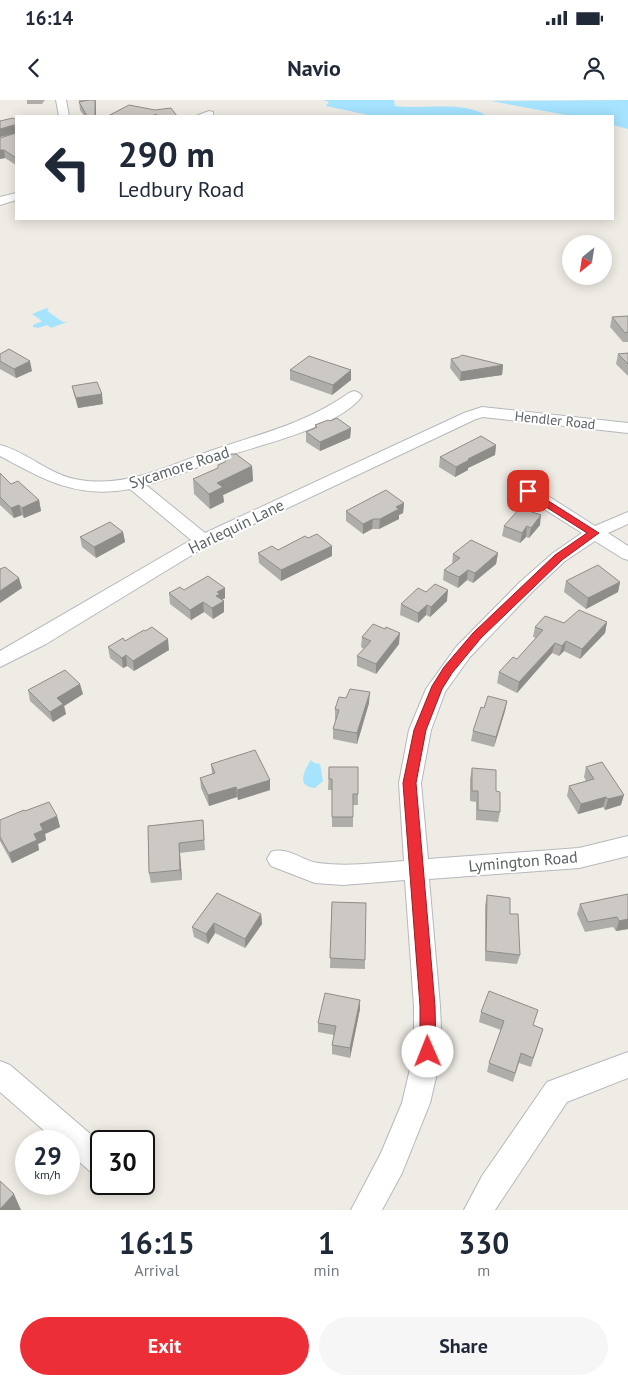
<!DOCTYPE html>
<style>
:root{--surface:#fff;--page:#f6f6f7;--text:#1f2937;--muted:#747a83;--accent:#ec2e37}
body{margin:0;font-family:"PT Sans",sans-serif;background:var(--page);color:var(--text);height:100vh;display:flex;flex-direction:column;font-size:19px;white-space:nowrap}
*{box-sizing:border-box;margin:0}
p{font-size:16px;color:var(--muted)}
.icon{flex:none;width:28px;height:28px;fill:none;stroke:currentColor;stroke-width:2;stroke-linecap:round;stroke-linejoin:round}
.map{position:relative;height:1110px;overflow:hidden}
.drawer{display:flex;flex-direction:column;background:var(--surface);flex:1}
.drawer>*{flex:none}
.guide{position:absolute;left:15px;top:15px;width:599px;height:105px;border-radius:0px;box-shadow:0 2px 12px #0003;background:#fff;color:var(--text);overflow:hidden}
.needle{width:32px;rotate:210deg}
.buttons{position:absolute;left:562px;top:135px;display:grid;gap:10px}
.buttons a{display:grid;place-items:center;width:50px;height:50px;border-radius:50%;background:var(--surface);box-shadow:0 2px 12px #0003;font-size:25px}
.speed{position:absolute;left:15px;top:1030px;display:flex;gap:10px;font-size:25px;font-weight:700;text-align:center}
.speed>*{display:grid;place-content:center;width:65px;height:65px;border-radius:50%;background:var(--surface);box-shadow:0 2px 12px #0003;line-height:1}
.speed small{font-size:12px;font-weight:400}
.speed .limit{border:2px solid #111;border-radius:8px;background:#fff;color:#111}
.pin{position:absolute;display:grid;place-items:center;width:42px;height:42px;color:#fff;margin:-21px;border-radius:10px;box-shadow:0 2px 8px #0006}
.me{position:absolute;width:55px;margin:-28px;rotate:359deg;stroke-linejoin:round;filter:drop-shadow(0 0 4px #0008)}
.turn{display:flex;align-items:center;gap:18px;height:105px;padding:0 20px;font-size:22px}
.turn .icon{width:65px;height:65px;stroke-width:2.5}
.turn b{display:block;font-size:35px;line-height:42px}
.eta{display:flex;justify-content:space-evenly;align-items:center;height:85px;text-align:center}
.eta b{font-size:30px;font-weight:700;line-height:35px}
.cta{display:flex;gap:10px;margin-top:auto;padding:10px 20px}
.cta a{flex:1;height:58px;border-radius:30px;background:var(--accent);color:#fff;font-size:20px;font-weight:700;line-height:58px;text-align:center}
.cta a+a{background:var(--page);color:var(--text)}
.status{display:flex;justify-content:space-between;align-items:center;height:35px;padding:0 25px;background:var(--surface);direction:ltr}
.status svg{height:14px;fill:currentColor}
header{display:flex;justify-content:space-between;align-items:center;height:65px;padding:0 20px;background:var(--surface);font-size:22px;font-weight:700}
.map>svg:first-child{display:block}
</style>
<div class="status"><b>16:14</b><svg viewBox="0 0 49 12"><path d="M0 12V9h3v3zM5 12V6h3v6zM10 12V3h3v9zM15 12V0h3v12zM26 1h20v11H26zM47 4h2v5h-2z"/></svg></div>
<header><svg class="icon" aria-label="back" viewBox="0 0 24 24"><path d="M15 5l-7 7 7 7"/></svg>Navio<svg class="icon" aria-label="person" viewBox="0 0 24 24"><circle cx="12" cy="8" r="4"/><path d="M4 21q1-7 8-7t8 7"/></svg></header>
<div class="map">
<svg width="628" height="1110" viewBox="0 0 628 1110">
<rect width="100%" height="100%" fill="#efece5"/>
<g fill="#a5e3ff">
<path d="M324,0H394L395,6C422,10 464,0 487,16H373L326,6L329,2Z"/>
<path d="M628,0V29L613,25L612,16H571L491,1Z"/>
<path d="M47,208L49,209L47,211L63,222H67L51,228L47,225L38,228L33,227V225L42,221L32,214Z"/>
<path d="M311,660L314,663L320,664L323,681L315,688C295,687 305,669 311,660Z"/>
</g>
<g fill="none" stroke-linecap="round" stroke-linejoin="round">
<g stroke="#b5b8bc" stroke-width="2">
<g id="minor">
<path d="M56,0H66L69,16H59Z"/>
<path d="M209,11L213,12V16H196Z"/>
<path d="M16,93V100L0,105V97Z"/>
<path d="M354,291L359,293L362,296C341,326 264,344 230,355C202,365 175,377 146,385L205,433L464,313L482,307L628,323V333L483,317L476,319L205,447L46,544L0,567V551L191,440L130,389C77,399 45,380 0,356V345C28,352 50,376 80,380C128,388 172,364 216,349C266,332 304,324 349,293Z"/>
<path d="M528,386L534,387L595,426L628,412V424L608,433L628,446V460L622,458L595,441L565,461L534,490L470,557L445,592L431,630L421,683L428,759L579,748L628,736V756L579,768L429,779L440,906L442,952L430,1003L402,1073L382,1110H351L381,1053L402,1003L414,952V906L405,780L343,785L315,783L271,766L267,759L271,752C288,746 302,761 318,763C347,767 376,763 404,761L399,683L409,630L426,589L456,547L520,482L553,453L582,433L522,395L519,391L522,387Z"/>
<path d="M628,952V978L567,1002L495,1110H464L482,1076L547,982Z"/>
<path d="M0,961L10,965L101,1043V1076L91,1072L69,1053V1041H56L0,992Z"/>
</g>
</g>
<use href="#minor" fill="#fff" fill-rule="evenodd"/>
</g>
<g fill="#afada9">
<path d="M27,0H45L42,4H27Z"/>
<path d="M79,0H96V16H84L80,10Z"/>
<path d="M16,20V65L5,58L0,59V38L16,33L0,37V21Z"/>
<path d="M628,216V242H623L610,227L612,217Z"/>
<path d="M628,253V276L616,264L618,254Z"/>
<path d="M0,254L32,271L16,278L0,269Z"/>
<path d="M451,259L503,265L502,275L460,281L450,268Z"/>
<path d="M290,270L351,280L332,295L290,280Z"/>
<path d="M72,286L103,304L78,308L74,295Z"/>
<path d="M330,321L351,328L350,338L320,351L306,342V332L315,328V325Z"/>
<path d="M496,345L495,355L468,368V370L455,377L439,367L440,357Z"/>
<path d="M252,366L253,381L223,395L224,402L210,409L194,394L193,379Z"/>
<path d="M0,373L11,384L39,400L41,411L24,418L22,415L14,418L0,405Z"/>
<path d="M404,403L403,413L399,415V419L379,429H372L363,434L346,421V411Z"/>
<path d="M540,425L529,438L526,437L520,443L502,436L504,426Z"/>
<path d="M123,432L125,442L96,458L82,447L80,437Z"/>
<path d="M308,438L332,446V456L281,481L259,463L258,453L278,450Z"/>
<path d="M498,453L496,464L473,483L467,480L458,488L443,480L444,470L452,464L453,454Z"/>
<path d="M566,481L620,482L618,492L586,509L564,492Z"/>
<path d="M225,488V498L222,500L224,501V512L213,519L204,512L191,520L170,504L169,493L184,490Z"/>
<path d="M447,501L430,517L426,515L418,523L400,515L401,504Z"/>
<path d="M607,522L605,533L580,559L564,551L559,556L552,553L517,593L497,583L499,572L517,559L536,538L533,537L535,527L564,523Z"/>
<path d="M362,537L399,544L376,574L357,566V556L364,549L361,547Z"/>
<path d="M125,541L169,550L134,571L127,566L123,568L110,558L108,547Z"/>
<path d="M28,590L83,594L64,606L66,614L53,622L30,601Z"/>
<path d="M346,598L369,603L357,644L333,639V629L336,620H335V609Z"/>
<path d="M507,601L505,611L494,647L471,641L473,631L484,608Z"/>
<path d="M211,664L270,680V690L238,700L237,697L209,706L201,688L200,678L212,674Z"/>
<path d="M329,667L358,694V705H353V727H332V690H328Z"/>
<path d="M586,667L621,705L605,710L603,707L578,714L567,696L569,686L586,681L584,677Z"/>
<path d="M472,668L496,691L500,712L498,722L476,720V702L470,701V679Z"/>
<path d="M25,711L57,716L60,727L45,734L46,740L38,744L39,750L12,763L0,741V720Z"/>
<path d="M203,720L205,750L180,753L182,780L151,783L149,773L148,726Z"/>
<path d="M628,794V829L616,831L613,827L585,832L577,814L580,804Z"/>
<path d="M487,795L510,814L520,855L517,864L485,861V806Z"/>
<path d="M332,802L365,860V869L330,868Z"/>
<path d="M261,814L262,824L245,848L215,833L208,844L194,837L192,827Z"/>
<path d="M360,900V909L350,958L332,954V945L334,935L318,932V923Z"/>
<path d="M481,912L534,925L543,929L531,967L519,963L513,982L487,972L489,963L501,930L479,922Z"/>
</g>
<g fill="#8f8d89">
<path d="M95,0L96,6V16H95Z"/>
<path d="M14,25L16,33L0,37V29Z"/>
<path d="M0,50H4L5,58L0,59Z"/>
<path d="M30,261L32,271L16,278L14,269Z"/>
<path d="M503,265L502,275L460,281L461,272Z"/>
<path d="M351,270V280L332,295L333,285Z"/>
<path d="M102,294L103,304L78,308L76,298Z"/>
<path d="M351,328L350,338L320,351V342Z"/>
<path d="M496,345L495,355L468,368V370L455,377L456,367L468,359Z"/>
<path d="M252,366L253,381L223,395L224,402L210,409L209,394L217,383Z"/>
<path d="M39,400L41,411L24,418L22,408Z"/>
<path d="M404,403L403,413L399,415V419L379,429L380,419L396,407Z"/>
<path d="M19,405L22,415L14,418L11,408Z"/>
<path d="M541,415L540,425L529,438L531,428Z"/>
<path d="M373,419L372,429L363,434V424Z"/>
<path d="M527,426L526,437L520,443L522,433Z"/>
<path d="M123,432L125,442L96,458L94,447Z"/>
<path d="M332,446V456L281,481V470Z"/>
<path d="M498,453L496,464L473,483L475,473Z"/>
<path d="M468,470L467,480L458,488L459,477Z"/>
<path d="M19,478L22,488L0,503V491Z"/>
<path d="M620,482L618,492L586,509L588,498Z"/>
<path d="M225,488V498L220,501H224V512L213,519L212,508L217,492Z"/>
<path d="M448,490L447,501L430,517L431,507Z"/>
<path d="M203,502L204,512L191,520L190,510Z"/>
<path d="M427,505L426,515L418,523V513Z"/>
<path d="M607,522L605,533L580,559L582,549Z"/>
<path d="M400,533L399,544L376,574V564Z"/>
<path d="M168,539L169,550L134,571L133,561Z"/>
<path d="M566,541L564,551L559,556L562,546Z"/>
<path d="M555,543L552,553L517,593L519,582Z"/>
<path d="M126,555L127,566L123,568L122,558Z"/>
<path d="M80,584L83,594L64,606L66,614L53,622L50,612L57,598Z"/>
<path d="M370,592L369,603L357,644V633Z"/>
<path d="M507,601L505,611L494,647L496,637Z"/>
<path d="M270,680V690L238,700L237,690Z"/>
<path d="M236,687L237,697L209,706L208,695Z"/>
<path d="M624,695L621,705L605,710L608,699Z"/>
<path d="M606,697L603,707L578,714L581,704Z"/>
<path d="M57,716L60,727L45,734L46,740L38,744L39,750L12,763L9,753L34,734L40,724Z"/>
<path d="M179,743L180,753L182,780L180,770Z"/>
<path d="M261,814L262,824L245,848V839Z"/>
<path d="M628,819V829L616,831L619,821Z"/>
<path d="M214,823L215,833L208,844L206,834Z"/>
<path d="M360,900V909L350,958V948Z"/>
<path d="M14,1094L21,1110H0V1109Z"/>
</g>
<g fill="#ccc9c4" stroke="#8f8d89">
<path d="M89,0H95V16H87L79,2Z"/>
<path d="M129,5L155,10L171,8L177,16H158L156,14L152,16H108Z"/>
<path d="M13,18L16,20V27L14,25L0,29V21Z"/>
<path d="M16,33V58L4,50H0V38Z"/>
<path d="M628,216V232L625,233L612,217Z"/>
<path d="M9,249L30,261L14,269L0,261V254Z"/>
<path d="M628,253V264L618,254Z"/>
<path d="M462,255L503,265L461,272L451,259L459,257Z"/>
<path d="M309,256L351,270L333,285L290,270Z"/>
<path d="M97,282L102,294L76,298L72,286Z"/>
<path d="M337,318L351,328L320,342L306,332L317,327L315,325L328,320L330,321Z"/>
<path d="M481,336L496,345L468,359L469,360L456,367L440,357Z"/>
<path d="M231,354H236L252,366L217,383L223,387L209,394L193,379L218,368V365L225,362L227,356Z"/>
<path d="M0,373L11,384L18,381L39,400L22,408L19,405L11,408L0,397Z"/>
<path d="M386,390L404,403L396,407L399,409L380,419H373L363,424L346,411Z"/>
<path d="M520,408L541,415L531,428L527,426L522,433L504,426Z"/>
<path d="M110,422L123,432L94,447L80,437Z"/>
<path d="M317,434L332,446L281,470L258,453L272,446L278,450L305,436L308,438Z"/>
<path d="M471,440L498,453L475,473L468,470L459,477L444,470L460,458L453,454Z"/>
<path d="M598,465L620,482L588,498L566,481Z"/>
<path d="M5,467L19,478L0,491V469Z"/>
<path d="M208,476L225,488L217,492L220,494L216,496L224,501L212,508L203,502L190,510L169,493L180,487L184,490Z"/>
<path d="M435,484L448,490L431,507L427,505L418,513L401,504L418,488L426,492Z"/>
<path d="M579,510L607,522L582,549L566,541L562,546L555,543L519,582L499,572L513,557L517,559L543,530L535,527L545,516L564,523Z"/>
<path d="M373,524L385,529L386,527L400,533L376,564L357,556L371,541L362,537Z"/>
<path d="M152,527L168,539L133,561L126,555L122,558L108,547L123,538L125,541L144,530L145,531Z"/>
<path d="M65,570L80,584L57,598L63,604L50,612L28,590Z"/>
<path d="M350,589L370,592L357,633L333,629L339,610L335,609L339,597L346,598Z"/>
<path d="M488,596L507,601L496,637L473,631L481,607L484,608Z"/>
<path d="M255,650L270,680L237,690L236,687L208,695L200,678L215,673L211,664Z"/>
<path d="M602,662L624,695L608,699L606,697L581,704L569,686L594,679L586,667Z"/>
<path d="M329,667H358V694H353V717H332V679H329Z"/>
<path d="M472,668L496,670V691L500,692V712L478,710V691H472Z"/>
<path d="M49,702L57,716L40,724L43,730L34,734L37,740L9,753L0,737V720L24,710L25,711Z"/>
<path d="M203,720L204,740L179,743L180,770L149,773L148,726Z"/>
<path d="M217,793L261,814L245,839L214,823L206,834L192,827Z"/>
<path d="M628,794V819L619,821L617,817L588,822L580,804Z"/>
<path d="M487,795L510,798V814H518L520,855L486,851Z"/>
<path d="M332,802L366,803L365,860L330,858Z"/>
<path d="M489,891L538,910L533,925L543,929L533,958L521,953L515,973L489,963L504,921L481,912Z"/>
<path d="M325,893L360,900L350,948L332,945L336,926L318,923Z"/>
<path d="M0,1081L14,1094L0,1109Z"/>
</g>
<path fill="#ec2e37" stroke="#991e24" d="M528,388L599,433L562,460L481,538L452,573L442,589L426,630L416,683L435,906L436,952L434,957L428,959L423,957L420,952V906L403,683L414,630L432,586L444,567L473,533L555,455L587,433L524,393L523,391Z"/>
<g text-anchor="middle" stroke-width="4" stroke-linejoin="round" paint-order="stroke">
<g font-size="14" fill="#5c6265" stroke="#fff">
<text transform="translate(555 320) rotate(6)" y="5">Hendler Road</text>
</g>
<g font-size="16" fill="#5c6265" stroke="#fff">
<text transform="translate(179 367) rotate(-18)" y="6">Sycamore Road</text>
<text transform="translate(236 426) rotate(-26)" y="6">Harlequin Lane</text>
<text transform="translate(523 761) rotate(-5)" y="6">Lymington Road</text>
</g>
</g>
</svg>
<div class="buttons">
<a><svg class="needle" viewBox="-14 -14 28 28"><path d="M0-13l5 13h-10z" fill="#e53935"/><path d="M0 13l5-13h-10z" fill="#747a83"/></svg></a>
</div>
<div class="speed"><div>29<small>km/h</small></div><div class="limit">30</div></div>
<div class="pin" style="left:528px;top:391px;background:#d93025"><svg class="icon" aria-label="arrive" viewBox="0 0 24 24"><path d="M6 21V4h12l-3 4 3 4H6"/></svg></div>
<svg class="me" style="left:428px;top:952px" viewBox="-20 -20 40 40"><circle r="19" fill="#fff"/><path d="M0-13L10 11 0 6-10 11z" fill="#ec2e37"/></svg>
<div class="guide">
<div class="turn"><svg class="icon" aria-label="left" viewBox="0 0 24 24"><path d="M17 20v-9H6M10 6l-5 5 5 5"/></svg><div><b>290 m</b>Ledbury Road</div></div>
</div>
</div>
<section class="drawer">
<div class="eta">
<div><b>16:15</b><p>Arrival</p></div>
<div><b>1</b><p>min</p></div>
<div><b>330</b><p>m</p></div>
</div>
<div class="cta"><a>Exit</a><a>Share</a></div>
</section>
